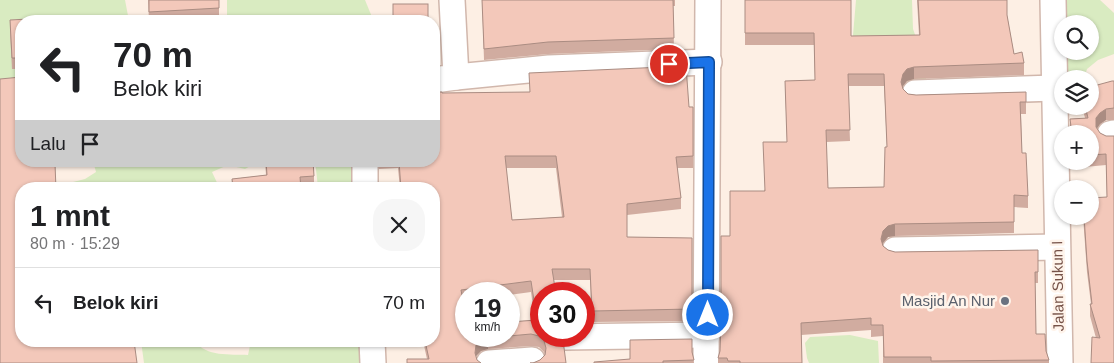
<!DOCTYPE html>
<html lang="id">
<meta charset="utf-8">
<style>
:root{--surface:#fff;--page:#f6f6f6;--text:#202124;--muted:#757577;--line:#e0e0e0}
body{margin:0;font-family:Arial,sans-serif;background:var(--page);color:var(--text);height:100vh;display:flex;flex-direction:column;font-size:19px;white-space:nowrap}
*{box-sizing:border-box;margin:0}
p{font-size:16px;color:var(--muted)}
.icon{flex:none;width:28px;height:28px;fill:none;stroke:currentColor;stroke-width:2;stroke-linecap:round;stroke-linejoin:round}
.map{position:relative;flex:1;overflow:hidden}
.sheet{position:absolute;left:15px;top:182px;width:425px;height:165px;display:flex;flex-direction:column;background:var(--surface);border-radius:20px;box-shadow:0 1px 4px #0004}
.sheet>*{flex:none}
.guide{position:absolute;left:15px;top:15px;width:425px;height:152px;border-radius:20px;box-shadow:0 1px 4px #0004;background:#fff;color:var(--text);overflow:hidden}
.tools{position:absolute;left:1054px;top:15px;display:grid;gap:10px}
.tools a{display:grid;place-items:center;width:45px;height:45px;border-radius:50%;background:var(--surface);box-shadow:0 1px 4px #0004;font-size:25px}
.speed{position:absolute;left:455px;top:282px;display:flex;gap:10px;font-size:25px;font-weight:700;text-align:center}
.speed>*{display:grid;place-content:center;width:65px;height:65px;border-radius:50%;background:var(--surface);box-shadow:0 1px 4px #0004;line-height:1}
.speed small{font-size:12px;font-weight:400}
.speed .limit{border:8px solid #d22;background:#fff;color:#111}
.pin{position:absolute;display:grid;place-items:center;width:42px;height:42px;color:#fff;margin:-21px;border:2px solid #fff;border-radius:50%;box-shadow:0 1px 5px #0007}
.me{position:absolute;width:55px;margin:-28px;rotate:0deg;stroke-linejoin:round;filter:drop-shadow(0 0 4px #0008)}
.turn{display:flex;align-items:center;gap:18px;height:105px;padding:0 15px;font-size:22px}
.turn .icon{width:65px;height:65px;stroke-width:2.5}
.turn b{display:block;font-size:35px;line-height:42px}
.then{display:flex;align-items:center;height:48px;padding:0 15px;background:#0003;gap:10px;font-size:19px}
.round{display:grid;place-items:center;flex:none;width:52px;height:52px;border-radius:20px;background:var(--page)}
.overview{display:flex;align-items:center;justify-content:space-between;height:85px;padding:0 15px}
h1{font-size:30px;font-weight:800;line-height:38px}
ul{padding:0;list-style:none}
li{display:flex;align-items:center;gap:15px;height:70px;padding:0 15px;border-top:1px solid var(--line)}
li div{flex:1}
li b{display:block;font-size:19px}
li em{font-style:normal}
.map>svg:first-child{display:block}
</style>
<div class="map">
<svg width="1114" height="363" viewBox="0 0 1114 363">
<rect width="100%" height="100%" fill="#fdefe4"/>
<g fill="#d9ebc1" fill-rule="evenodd">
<path d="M0,0H125L129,21H21V87L0,88Z"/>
<path d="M227,0H365L372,17L366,21H227Z"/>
<path d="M856,0H912L913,29L919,46L926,78V94L902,91L907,83L906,66L854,43L853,35Z"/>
<path d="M1054,0H1100L1114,13V54L1098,60L1087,69L1084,79H1062ZM1062,24H1090V51H1062Z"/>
<path d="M93,161H259L245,169L228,165L212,172L220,189H79L73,182L85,179L96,172Z"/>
<path d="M315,161H356L357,189H316L318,187Z"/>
<path d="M850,335L878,341L879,363H809L807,358L805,343L810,337Z"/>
<path d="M141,341H195C206,357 230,354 248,355L251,341H367L365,363H144Z"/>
</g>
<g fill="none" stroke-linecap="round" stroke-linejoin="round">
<g stroke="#d1b7ac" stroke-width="28">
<g id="minor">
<path d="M1053,0L1060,363"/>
<path d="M456,77L549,68L709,62"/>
<path d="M434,80L456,77L452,0"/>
<path d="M915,93L1054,88"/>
<path d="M1110,134L1114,133"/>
<path d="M365,161V189"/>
<path d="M895,250L1057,247"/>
<path d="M564,337L707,335"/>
<path d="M372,341L373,363"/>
<path d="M489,363L532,360"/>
<path d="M706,363L708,0"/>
</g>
</g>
<use href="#minor" stroke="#fff" stroke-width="25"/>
</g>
<g fill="#d1aca0" fill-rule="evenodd">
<path d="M148,0H219V21H149Z"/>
<path d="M482,0H675V6H673L674,49L548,54L484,60Z"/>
<path d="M745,0L851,36L919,35L917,0H1007V15L1014,54L1024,63V75L914,79L907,81L902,87L903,89L908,94L916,95L1026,92V114H1021L1022,153L1028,196V208L1014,207V233L895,236L888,237L883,243L882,244L883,246L888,250L895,252L1038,250V283H1035L1036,334L1046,351L1049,360V363H883V336L871,337V330L801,335L802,363H718V358L720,351L730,236L764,191L787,142L785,81L815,80L814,45H745ZM848,86H884L887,147L884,187L828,188L826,142L850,141Z"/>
<path d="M10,20L21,21V69H12L10,31Z"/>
<path d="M1114,81V120H1106L1100,124L1097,128L1100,133L1106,136L1114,363L1096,338L1090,316V304H1091L1087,272L1083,216H1090L1107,197L1106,165L1074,168L1073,161H1090V134H1070V119L1085,118L1082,106H1090Z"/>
<path d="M442,93L693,107V168H677L681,198V209L627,215V237L692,238V321L592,322L590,280H554L541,336L566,363H533L540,360L545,355L544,352L539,347L531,346L488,349L481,351L476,356L427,359L423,341H434V189H400L398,168L379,169L378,161H434ZM506,168H556L562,217L512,220ZM531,292L535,320L509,322V336H466L463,301H466V294H509V295Z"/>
<path d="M265,161H313L314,176V187L301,189H232V179L266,175Z"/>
<path d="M219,341H246V347L219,346Z"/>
<path d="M692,353L694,363H594Z"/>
</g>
<g fill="#aa8c82">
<path d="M914,67V79L907,81L903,86L901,94V82L903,74L907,69Z"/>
<path d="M1106,109V120L1100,124L1096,130V118L1100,113Z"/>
<path d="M895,224V236L888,237L883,243L881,251V239L883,231L888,226Z"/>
<path d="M488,337V349L481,351L476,356L475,353L476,345L481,340Z"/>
</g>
<g fill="#f3c8ba" stroke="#aa8c82" fill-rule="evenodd">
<path d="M149,0H219V8L149,12Z"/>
<path d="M482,0H673L674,38L548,42L484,49Z"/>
<path d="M745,0H851V36L920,35L918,0H1007V15L1014,54L1022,52L1024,63L914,67L907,69L903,74L901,82L903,89L908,94L916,95L1026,92V102H1020L1022,153H1026L1028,196L1014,195V222L895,224L888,226L883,231L881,239L883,246L888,250L895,252L1038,250V272H1035L1036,334H1045L1046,351L1049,360L931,361V357H884L883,325H871V318L801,323L802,363H740V361H728L727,358H718L720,351L721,323V236H730V191H765L763,142H787L785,81L815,80L814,33H745ZM848,74H884L887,147H885L884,187L828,188L826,130H850Z"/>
<rect x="393" y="4" width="35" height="17"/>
<path d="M66,17L67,21H21V58H12L10,20Z"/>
<path d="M686,66L689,107H693V156L676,157L681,198L627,204V237L692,238V309L592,311L590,269H552L556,294H541V336H555L557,338L563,340L566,363H530H533L540,360L545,355L546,348L544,341L539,336L531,334L509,336V322L537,320L531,281L461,290L466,317V336H502L488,337L481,340L476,345L475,353L477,360L481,363H407V359H429L425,341H434V189H401L399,161H434V92H442V93L530,92L529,73ZM505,156H556L564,217L512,220Z"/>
<path d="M21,77V161H35V165L55,164L56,189H21V341H134L137,363H0V79Z"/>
<path d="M1112,81H1114V108L1106,109L1100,113L1096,118V127L1100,133L1106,136H1114V363H1091L1092,337L1100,338L1090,304H1092L1087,261L1084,216H1090V198L1107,197L1106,154L1090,155V134H1072L1070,119L1088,118L1085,106H1090V87Z"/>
<path d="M266,161H313L314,176L300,177L301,189H233L232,179L267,175Z"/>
<path d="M692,339V352L694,360L663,361V363H594V362L630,359V340Z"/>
</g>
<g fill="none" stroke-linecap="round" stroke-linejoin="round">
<g stroke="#114b97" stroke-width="12">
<path id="route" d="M669,64L709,62L708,315"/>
</g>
<use href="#route" stroke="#1a73e8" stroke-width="9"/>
</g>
<circle fill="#6b7280" stroke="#fff4eb" stroke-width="2" cx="1005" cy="301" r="5"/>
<g text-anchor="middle" stroke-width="5" stroke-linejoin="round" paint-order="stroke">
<g font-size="15" fill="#765248" stroke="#fff4eb">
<text transform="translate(1058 286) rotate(-91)" y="5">Jalan Sukun I</text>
</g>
<g font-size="15" fill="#5b616d" stroke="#fff4eb" text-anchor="end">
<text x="995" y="306">Masjid An Nur</text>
</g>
</g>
</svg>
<div class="tools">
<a><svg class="icon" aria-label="search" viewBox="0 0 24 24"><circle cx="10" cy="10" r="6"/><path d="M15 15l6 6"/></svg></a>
<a><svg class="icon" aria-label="layers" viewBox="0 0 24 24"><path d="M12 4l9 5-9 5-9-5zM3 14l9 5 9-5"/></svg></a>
<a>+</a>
<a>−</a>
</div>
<div class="speed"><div>19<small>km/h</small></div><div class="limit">30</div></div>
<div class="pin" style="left:669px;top:64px;background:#d93025"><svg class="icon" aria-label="arrive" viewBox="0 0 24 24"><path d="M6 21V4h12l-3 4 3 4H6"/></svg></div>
<svg class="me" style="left:708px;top:315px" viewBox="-20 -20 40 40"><circle r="17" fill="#1a73e8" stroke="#fff" stroke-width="3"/><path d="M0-11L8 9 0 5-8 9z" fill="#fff"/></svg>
<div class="guide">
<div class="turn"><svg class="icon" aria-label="left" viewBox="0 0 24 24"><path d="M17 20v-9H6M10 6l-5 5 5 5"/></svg><div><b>70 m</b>Belok kiri</div></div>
<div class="then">Lalu<svg class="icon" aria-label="arrive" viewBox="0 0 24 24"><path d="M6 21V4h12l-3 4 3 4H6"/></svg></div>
</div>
<section class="sheet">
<div class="overview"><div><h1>1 mnt</h1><p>80 m · 15:29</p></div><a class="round"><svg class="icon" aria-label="close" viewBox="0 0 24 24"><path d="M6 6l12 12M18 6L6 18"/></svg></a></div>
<ul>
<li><svg class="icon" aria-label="left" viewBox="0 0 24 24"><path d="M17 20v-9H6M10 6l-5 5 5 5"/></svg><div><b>Belok kiri</b></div><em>70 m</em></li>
</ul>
</section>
</div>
